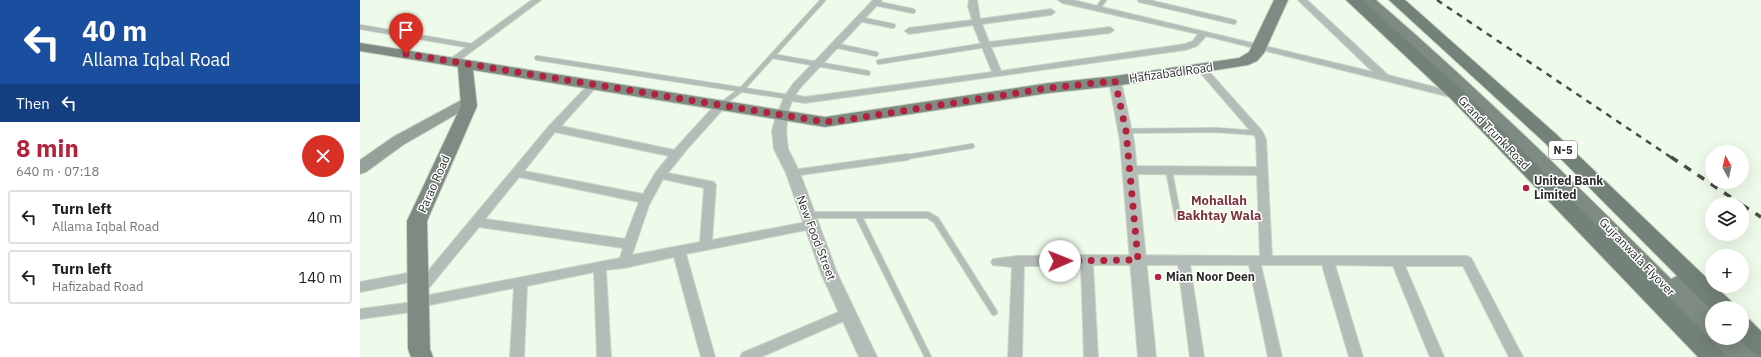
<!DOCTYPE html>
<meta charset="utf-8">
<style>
:root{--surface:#fff;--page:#f2f2f2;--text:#222;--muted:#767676;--line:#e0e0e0;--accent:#b4213d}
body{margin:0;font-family:"IBM Plex Sans",sans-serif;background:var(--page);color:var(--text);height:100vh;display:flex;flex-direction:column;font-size:15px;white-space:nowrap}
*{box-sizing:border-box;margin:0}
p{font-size:13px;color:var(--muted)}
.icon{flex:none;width:22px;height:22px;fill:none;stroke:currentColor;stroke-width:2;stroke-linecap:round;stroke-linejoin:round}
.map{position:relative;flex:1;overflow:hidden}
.sheet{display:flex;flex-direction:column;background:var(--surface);width:360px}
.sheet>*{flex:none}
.guide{background:#1a4fa0;color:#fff;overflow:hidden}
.needle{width:26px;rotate:352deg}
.fabs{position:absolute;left:1345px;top:145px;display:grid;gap:8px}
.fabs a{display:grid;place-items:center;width:44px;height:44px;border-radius:50%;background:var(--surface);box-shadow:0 4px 16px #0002;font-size:20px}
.pin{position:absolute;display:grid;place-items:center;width:34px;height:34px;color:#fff;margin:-41px -17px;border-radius:50% 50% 50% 0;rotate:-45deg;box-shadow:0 0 4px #0007}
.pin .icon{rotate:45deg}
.me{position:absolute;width:44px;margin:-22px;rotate:89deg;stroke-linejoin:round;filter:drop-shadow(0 0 3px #0008)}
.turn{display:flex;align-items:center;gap:14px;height:84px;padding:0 16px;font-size:18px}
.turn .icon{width:52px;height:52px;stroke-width:2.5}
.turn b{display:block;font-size:28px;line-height:34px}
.then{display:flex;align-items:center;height:38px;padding:0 16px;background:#0003;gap:8px;font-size:15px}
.round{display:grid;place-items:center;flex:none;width:42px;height:42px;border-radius:21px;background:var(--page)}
.headline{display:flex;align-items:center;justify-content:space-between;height:68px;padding:0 16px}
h1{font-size:24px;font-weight:800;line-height:30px;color:var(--accent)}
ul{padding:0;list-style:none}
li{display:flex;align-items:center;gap:12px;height:54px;margin:0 8px 6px;padding:0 8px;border:2px solid var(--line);border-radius:4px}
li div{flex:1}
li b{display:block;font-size:15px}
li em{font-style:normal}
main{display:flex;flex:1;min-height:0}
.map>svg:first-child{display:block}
</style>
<main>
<section class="sheet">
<div class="guide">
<div class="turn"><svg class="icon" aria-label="left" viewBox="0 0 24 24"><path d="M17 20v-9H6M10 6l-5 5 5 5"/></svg><div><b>40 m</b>Allama Iqbal Road</div></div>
<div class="then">Then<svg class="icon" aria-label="left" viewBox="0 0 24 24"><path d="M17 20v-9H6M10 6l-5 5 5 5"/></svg></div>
</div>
<div class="headline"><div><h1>8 min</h1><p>640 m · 07:18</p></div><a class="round" style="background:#d93025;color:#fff"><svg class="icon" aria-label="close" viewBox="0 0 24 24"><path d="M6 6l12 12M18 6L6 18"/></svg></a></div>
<ul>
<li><svg class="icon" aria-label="left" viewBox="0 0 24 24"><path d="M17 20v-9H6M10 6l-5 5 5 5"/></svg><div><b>Turn left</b><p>Allama Iqbal Road</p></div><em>40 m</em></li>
<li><svg class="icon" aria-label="left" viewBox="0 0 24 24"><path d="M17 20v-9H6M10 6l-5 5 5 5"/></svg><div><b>Turn left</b><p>Hafizabad Road</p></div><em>140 m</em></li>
</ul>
</section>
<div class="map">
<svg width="1401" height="357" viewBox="0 0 1401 357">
<rect width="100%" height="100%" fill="#effbea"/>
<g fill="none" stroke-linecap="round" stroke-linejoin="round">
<g stroke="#ccd6c7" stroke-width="6">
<g id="service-far1">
<path d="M780,0L874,22"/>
<path d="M514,3L553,11"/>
<path d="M738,8L744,0"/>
<path d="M499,19L533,26"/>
<path d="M0,27L112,46"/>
<path d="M473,45L516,54"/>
<path d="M412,56L508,73"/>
<path d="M177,58L429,97"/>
<path d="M519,62L626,45"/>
<path d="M361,105L382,89L463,0"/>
<path d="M766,131L856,130L898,133"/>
<path d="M541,158L612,146"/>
</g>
</g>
<g stroke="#ccd6c7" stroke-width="8">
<g id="service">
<path d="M809,171L818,218"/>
<path d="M433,173L547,157"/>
<path d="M450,215H568L576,220L634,312"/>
<path d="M498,215L568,357"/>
</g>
</g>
<g stroke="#ccd6c7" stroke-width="2">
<g id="minor">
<path d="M172,0H181L96,63H90L88,61L90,59Z"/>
<path d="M513,0H522L440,88L435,95L445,97L632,72L613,25L549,34L545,31L549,28L612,20L608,6L609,0H617L620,19L691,9L695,12L691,15L622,24L629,42L750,27L754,30L750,33L631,47L641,71L825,44L833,41L838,34L702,3L698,0H713L1013,72L938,0H947L1028,75L1101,94L1103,96L1098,99L846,36L837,46L825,50L445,103L432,101L426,117H418L417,115L424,97L433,84Z"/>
<path d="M841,65L844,66L902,131L906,139L912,256H1107L1111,258L1163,357H1149L1103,266H1045L1084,357H1070L1033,266L975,265L1003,357H989L962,265H901L922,357H908L889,265H830L844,357H830L818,265H733L738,357H724L721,266H664L662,357H648L652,267L633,265L631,262L633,259L658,256L727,255L900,256L897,175L770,174L766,173L765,170L766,167L770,166L897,167L896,139L894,135L838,70L836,68Z"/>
<path d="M234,81L237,82L239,84L237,86L201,126L314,150L357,103H365L366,105L365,107L328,148L308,173L354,182L356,185L352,240L451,221L455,222L457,225L455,228L451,229L326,254L355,357H341L314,257L264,268L246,270L251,357H237L234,272L167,286L164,357H150L154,288L65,306L64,310L59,311L0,319V309L53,302L54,298L59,297L260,258L263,248L119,227L63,295L59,296L55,295L53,291L61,280L0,292V282L58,271L62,272L64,276L189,126L231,82ZM195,132L309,156L296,172L283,194L164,171ZM159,177L279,202L265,239L125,219ZM303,179L344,188L340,242L272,255L289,205Z"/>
<path d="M488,308L493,309L494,313L493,317L401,357H380L382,353Z"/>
</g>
</g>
<g stroke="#ccd6c7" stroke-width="2">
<g id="tertiary">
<path d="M755,77L759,78L761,81L774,141L796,357H778L760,141L749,81L751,78Z"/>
<path d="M422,111L427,112L428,115L426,131L428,149L440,173L477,273L517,357H499L461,273L426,173L414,149L412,131L417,112Z"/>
</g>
</g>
<g stroke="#ccd6c7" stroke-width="2">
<path id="secondary" d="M109,96L114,98L116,101L114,104L43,145L6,172L0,174V160L33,137Z"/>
</g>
<g stroke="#ccd6c7" stroke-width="2">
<g id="primary">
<path d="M914,0H928L904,53L897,61L888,65L755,86L689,93L465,127L113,70L117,106L67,221L70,349L73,357H51L48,349L47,221L101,106L98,67L0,51V43L465,117L689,83L755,76L879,58L889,52Z"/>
<path d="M1001,0H1016C1119,89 1215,183 1311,279L1319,275L1326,277L1358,308H1352V338H1382V332L1401,350V357H1360L1347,341L1135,125Z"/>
</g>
</g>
<g stroke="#ccd6c7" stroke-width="2">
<g id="trunk">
<path d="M986,0H1002L1104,92L1361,350L1365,357H1338L1092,100Z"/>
<path d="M1029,0H1045L1196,134L1352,283V286H1355L1371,301L1374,308H1352V311L1184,142Z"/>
<path d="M1382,317L1390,320L1401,331V356L1393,353L1378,338H1382Z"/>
</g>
</g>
<use href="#service-far1" stroke="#b4bcb7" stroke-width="4.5"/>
<use href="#service" stroke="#b4bcb7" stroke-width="6"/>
<use href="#minor" fill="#b4bcb7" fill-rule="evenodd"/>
<use href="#tertiary" fill="#b4bcb7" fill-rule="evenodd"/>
<use href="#secondary" fill="#94a098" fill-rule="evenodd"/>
<use href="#primary" fill="#7d8b82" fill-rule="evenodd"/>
<use href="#trunk" fill="#738278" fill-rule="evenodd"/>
<path stroke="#474c45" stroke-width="2.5" stroke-dasharray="6 6" stroke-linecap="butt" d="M1077,0L1312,158"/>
<g stroke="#474c45" stroke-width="3.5" stroke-dasharray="8 8" stroke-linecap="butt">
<path d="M1311,157L1381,204"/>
<path d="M1382,205L1401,217"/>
</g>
</g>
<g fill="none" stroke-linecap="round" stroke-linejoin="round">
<path stroke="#b4213d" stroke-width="7" stroke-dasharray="0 12.6" d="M46,54L465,122L484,120L689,88L755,81L766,131L778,260L700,261"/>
</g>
<g fill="#b4213d" stroke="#fff" stroke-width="1.5">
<circle cx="1166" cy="188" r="4"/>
<circle cx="798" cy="277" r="4"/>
</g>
<g text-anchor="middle" stroke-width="3" stroke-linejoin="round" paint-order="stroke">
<rect fill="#fff" stroke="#6a6d68" stroke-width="1" x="1189" y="141" width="28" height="18" rx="3"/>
<g font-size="11" font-weight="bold" fill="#2a2e28">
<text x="1203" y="154">N-5</text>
</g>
<g font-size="12" fill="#2a2e28" stroke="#fff">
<text transform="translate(811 73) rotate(-8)" y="4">Hafizabad Road</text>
<text transform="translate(1134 133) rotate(46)" y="4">Grand Trunk Road</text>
<text transform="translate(74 184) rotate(-66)" y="4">Parao Road</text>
<text transform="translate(456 238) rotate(69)" y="4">New Food Street</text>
<text transform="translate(1277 257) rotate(46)" y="4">Gujranwala Flyover</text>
</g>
<g font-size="12" font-weight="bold" fill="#2a2e28" stroke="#fff" text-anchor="start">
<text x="1174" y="185">United Bank<tspan x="1174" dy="14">Limited</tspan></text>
<text x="806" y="281">Mian Noor Deen</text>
</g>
<g font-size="13" font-weight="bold" fill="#7c343a" stroke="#fff">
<text x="859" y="205">Mohallah<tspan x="859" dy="15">Bakhtay Wala</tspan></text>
</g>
</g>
</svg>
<div class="fabs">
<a><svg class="needle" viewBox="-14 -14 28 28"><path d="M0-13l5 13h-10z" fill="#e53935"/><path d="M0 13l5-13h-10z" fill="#767676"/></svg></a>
<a><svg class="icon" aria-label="layers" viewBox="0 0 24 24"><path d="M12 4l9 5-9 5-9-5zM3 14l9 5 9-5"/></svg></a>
<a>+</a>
<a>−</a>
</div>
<div class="pin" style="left:46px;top:54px;background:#d93025"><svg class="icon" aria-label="arrive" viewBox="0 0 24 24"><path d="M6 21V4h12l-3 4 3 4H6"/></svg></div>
<svg class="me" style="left:700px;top:261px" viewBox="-20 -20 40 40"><circle r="19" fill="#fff"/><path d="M0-13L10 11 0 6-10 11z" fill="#b4213d"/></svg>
</div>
</main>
